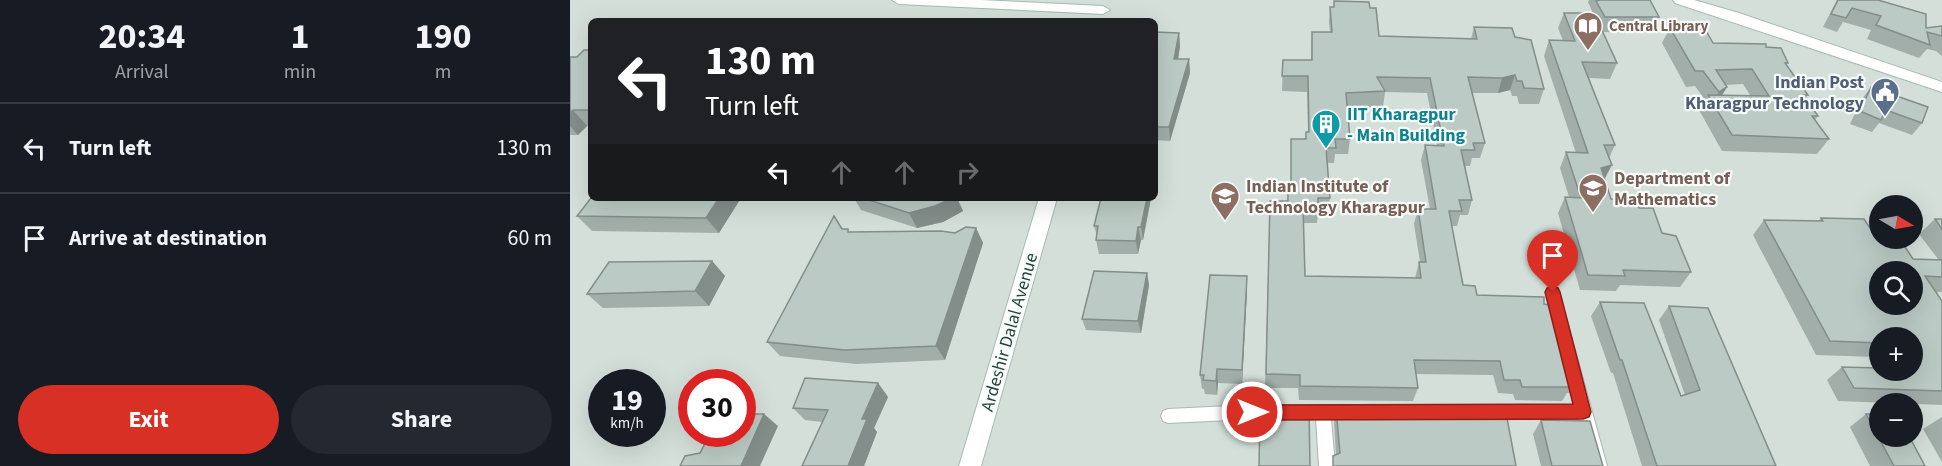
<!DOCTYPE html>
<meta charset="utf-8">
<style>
:root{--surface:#171b24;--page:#242831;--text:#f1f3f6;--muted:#9ea1a6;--line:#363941;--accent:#d93025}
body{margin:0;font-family:"Source Sans 3",sans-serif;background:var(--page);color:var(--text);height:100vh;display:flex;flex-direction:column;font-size:22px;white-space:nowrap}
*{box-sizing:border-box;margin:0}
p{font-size:20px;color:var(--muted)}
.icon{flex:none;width:33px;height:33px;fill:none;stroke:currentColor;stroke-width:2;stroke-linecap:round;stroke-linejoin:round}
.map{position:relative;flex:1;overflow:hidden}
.sheet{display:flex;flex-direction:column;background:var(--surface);width:570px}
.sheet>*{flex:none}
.guide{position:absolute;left:18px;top:18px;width:570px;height:183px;border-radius:9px;box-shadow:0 6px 24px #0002;background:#202124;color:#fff;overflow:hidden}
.needle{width:39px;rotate:100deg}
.fabs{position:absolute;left:1299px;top:195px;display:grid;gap:12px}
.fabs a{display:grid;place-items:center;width:54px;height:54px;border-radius:50%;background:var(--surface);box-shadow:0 6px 24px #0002;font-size:30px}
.speed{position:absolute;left:18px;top:369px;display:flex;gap:12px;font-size:30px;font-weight:700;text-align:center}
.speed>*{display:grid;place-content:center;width:78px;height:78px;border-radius:50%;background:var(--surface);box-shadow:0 6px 24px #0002;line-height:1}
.speed small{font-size:15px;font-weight:400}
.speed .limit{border:9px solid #d22;background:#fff;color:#111}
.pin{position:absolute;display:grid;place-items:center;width:51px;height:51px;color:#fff;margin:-62px -26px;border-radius:50% 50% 50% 0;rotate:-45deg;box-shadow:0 0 6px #0007}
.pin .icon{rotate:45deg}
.me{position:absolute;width:66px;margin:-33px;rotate:90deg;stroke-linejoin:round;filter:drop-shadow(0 0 4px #0008)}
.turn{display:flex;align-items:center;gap:21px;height:126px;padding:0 18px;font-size:27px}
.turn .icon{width:78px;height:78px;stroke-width:2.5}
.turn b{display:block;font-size:42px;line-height:51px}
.lanes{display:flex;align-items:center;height:57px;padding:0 18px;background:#0003;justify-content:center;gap:30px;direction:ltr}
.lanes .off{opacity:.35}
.eta{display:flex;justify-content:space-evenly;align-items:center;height:102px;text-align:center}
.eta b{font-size:36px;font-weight:700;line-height:42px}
.button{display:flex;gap:12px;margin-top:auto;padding:12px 18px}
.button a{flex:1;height:69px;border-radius:36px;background:var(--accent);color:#fff;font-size:24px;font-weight:700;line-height:69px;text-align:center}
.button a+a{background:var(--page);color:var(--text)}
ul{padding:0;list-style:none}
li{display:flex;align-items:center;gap:18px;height:90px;padding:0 18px;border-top:2px solid var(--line)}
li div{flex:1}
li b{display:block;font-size:22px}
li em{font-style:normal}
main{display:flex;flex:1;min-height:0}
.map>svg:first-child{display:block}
</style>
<main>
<section class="sheet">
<div class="eta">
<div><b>20:34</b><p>Arrival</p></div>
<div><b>1</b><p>min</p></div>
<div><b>190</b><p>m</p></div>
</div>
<ul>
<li><svg class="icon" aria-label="left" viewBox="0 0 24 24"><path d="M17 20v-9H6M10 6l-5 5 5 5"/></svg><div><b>Turn left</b></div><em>130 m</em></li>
<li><svg class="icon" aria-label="arrive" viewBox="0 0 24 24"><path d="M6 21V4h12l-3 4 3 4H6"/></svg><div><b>Arrive at destination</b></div><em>60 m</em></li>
</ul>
<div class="button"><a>Exit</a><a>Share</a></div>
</section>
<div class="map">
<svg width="1372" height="466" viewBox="0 0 1372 466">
<rect width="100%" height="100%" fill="#e6efeb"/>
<path fill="#d4dfda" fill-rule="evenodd" d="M0,0H1372V466H0ZM21,21H585V198H21ZM1310,206H1342V238H1310ZM1310,272H1342V304H1310ZM1310,338H1342V370H1310ZM32,382H82V434H32ZM122,382H172V434H122ZM1310,404H1342V436H1310Z"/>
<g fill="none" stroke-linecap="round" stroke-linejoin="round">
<g stroke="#a8b8b2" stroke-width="2">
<g id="street">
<path d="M983,287L988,288L989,292L1037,466H1021L1009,419H815L810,417L808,412L810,407L815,405H1006L977,292L978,288Z"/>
<path d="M682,405H780L785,407L787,412L785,417L780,419H761L765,466H749L746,419H682L598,423L593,421L591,416L593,411L598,409Z"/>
</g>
</g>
<g stroke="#a4bbb3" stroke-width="2">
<g id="secondary">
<path d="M322,0H410L533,6L540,10L533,14L329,4Z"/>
<path d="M1103,0H1124L1169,13L1372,82V92L1105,3Z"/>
<path d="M469,198H487L411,466H389Z"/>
</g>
</g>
<use href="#street" fill="#fff" fill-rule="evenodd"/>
<use href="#secondary" fill="#fff" fill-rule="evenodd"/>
</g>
<g fill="#a1aea9" fill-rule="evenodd">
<path d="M1019,0H1080L1089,17L1082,33L1033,32L1047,63L1040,79L1019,78L1045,145L1039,158L1035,179L1041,199L1069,208L1092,233L1121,272L1110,287L1050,285L1046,291L1010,290L988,213L995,197H999L990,168L996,152L1006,153L974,56L979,40L993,41L988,28L994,13H1021L1022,11L1018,2Z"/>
<path d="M1267,0H1308L1356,28L1372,26V56L1366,51L1357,49L1349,58L1297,39L1301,30L1273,22L1267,32L1253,27Z"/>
<path d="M764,1L800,8L809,36L901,39L904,27L945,37L974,89L969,104H949L947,96H942L940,90L928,93H902L915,143L910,158H902L900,166H895L902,200L898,215H890L887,226H882L893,285L907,295L974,304L1008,380L999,393H997L992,401L945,400L943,394L928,393L923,375L846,374L848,388L843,401L729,400L728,388H695L700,201H717L718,191H721V139H735L736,132H738L737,92L712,91L713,60H741L742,32H760L759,22L760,7H764ZM815,92L857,93L867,145H855L851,160L860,209H848L844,224L850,262H849L845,278L735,276L733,223H747L748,213H758L760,198L757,163H764L765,154H778L780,139L777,108L813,107Z"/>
<path d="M1100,28L1143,43L1196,47L1218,63L1216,65L1238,95L1236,98L1248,116L1245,120L1259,139L1247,154L1152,151L1129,110L1135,100L1125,86L1116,87L1092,43ZM1173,84L1180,95H1152L1157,87L1156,85Z"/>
<path d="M585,32L609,33L610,46L608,59H619L620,73L600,141L585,140Z"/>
<path d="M21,50V126H17L8,135H0V57H7Z"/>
<path d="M1301,87L1352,123L1342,135L1309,123L1302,132L1280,124L1292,99Z"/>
<path d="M171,198L149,233L22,231L7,216Z"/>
<path d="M284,198H387L393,211L373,222L347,228L291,210Z"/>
<path d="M581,198L573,240H571L568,254H529L526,240L527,236L524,226Z"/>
<path d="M1251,218L1304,234L1343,259H1368L1349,234L1365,219H1372V292H1366L1372,301V405L1268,401L1257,380L1272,367L1342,370V338H1310V359L1308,357L1246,355L1183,235L1194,220L1248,221Z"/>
<path d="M406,228L413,243L375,360L286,364L210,356L197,342L272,229L279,232L385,233Z"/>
<path d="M142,261L155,276L139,306L33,308L17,294Z"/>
<path d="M577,273L579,285L571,333L516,330L512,319Z"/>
<path d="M677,276V291L672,384L648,383L647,395L635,394L634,389H632L630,375Z"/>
<path d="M1030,302L1111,396L1115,395L1089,320L1099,306L1206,466H1072L1043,373H1041L1021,316Z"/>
<path d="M308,383L318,397L304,428L307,432L294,466H232L252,422L235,420L223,408Z"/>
<path d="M766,408L946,466L766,455L764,422Z"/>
<path d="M1296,414L1355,466H1300L1280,427Z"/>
<path d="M1372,417V462L1353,429Z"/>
<path d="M971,420L1033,466H971L963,434Z"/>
</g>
<g fill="#838d89">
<path d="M609,33L610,46L606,73L604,59Z"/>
<path d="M619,59L620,73L600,141L599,127Z"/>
<path d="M945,75L940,90L928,93L932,78Z"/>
<path d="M1157,87L1148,102L1143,103L1149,92Z"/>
<path d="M3,110L17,126L8,135L0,126V113Z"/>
<path d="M585,153L587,166L585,177Z"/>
<path d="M1042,165L1034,180L1031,168Z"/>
<path d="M149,198H171L149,233L136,218Z"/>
<path d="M383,198H387L393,211L373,222L347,228L339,213Z"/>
<path d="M577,198H581L573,240L571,227Z"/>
<path d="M568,227L571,240L568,254L566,241Z"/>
<path d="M406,228L413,243L375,360L366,346Z"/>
<path d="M142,261L155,276L139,306L125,291Z"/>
<path d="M577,273L579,285L571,333L568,321Z"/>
<path d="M677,276V291L672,384V370Z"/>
<path d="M647,369L648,383L647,395L646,381Z"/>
<path d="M308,383L318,397L304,428L307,432L294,466H278L292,419Z"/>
<path d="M194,414L208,426L190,466H171Z"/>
</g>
<g fill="#bbcac4" stroke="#838d89" stroke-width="1.5" fill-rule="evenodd">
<path d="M1030,0H1080L1089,17H1035L1026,1Z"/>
<path d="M1268,0H1308L1356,14V28L1372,26V36L1357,32L1360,45L1306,25L1311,16L1282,8L1276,18L1261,14Z"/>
<path d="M764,1L799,2L800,8H806L809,36L907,39L904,27L942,28L945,37L961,40L974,89L954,88L952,81H947L945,75L932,78L898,77L915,143H903L905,150H891L902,200H889L892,211H879L893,285L905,286L907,295L974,297V304L983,306L997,356H1000L1008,380H998L1000,387H952L950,380H934L930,361L844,360L848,388L730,386V375L696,374L700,201H718V191H721V139H736V132H739L738,76H712L713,60H742V32H762L760,7H764ZM807,77L860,78L874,146L855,145L866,209H848L856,262H849L851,278L735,276L733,207L748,208V198H760L756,148H766L765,139H780L776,93L815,91Z"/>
<path d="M994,13H1024L1047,63L1012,62L1045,145H1034L1042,165L1031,168L1041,199L1066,200L1069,208H1083L1092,233L1106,236L1121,272L1053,270L1055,276L1018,275L995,197L1011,198L996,152L1018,153L979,40L1005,41Z"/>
<path d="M1100,28L1135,29L1143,43L1196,44V47L1211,48L1218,63H1215L1238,95H1233L1248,116H1242L1259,139L1162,135L1138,95L1199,96L1182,69L1146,70L1157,87L1149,92L1133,71H1125Z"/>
<path d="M585,32L609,33L604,59H619L599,127H585Z"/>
<path d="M14,50H21V110H3L0,113V57H7Z"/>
<path d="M1301,87L1358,107L1352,123L1316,110L1311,120L1290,111Z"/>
<path d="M21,198H149L136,218L7,216Z"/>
<path d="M293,198H383L365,206L339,213Z"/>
<path d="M531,198H577L571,227H568L566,241L526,240L528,226H524Z"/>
<path d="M264,216L272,229H278V232L371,231L385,233L396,227L406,228L366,346L275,350L197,342Z"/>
<path d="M1251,218L1294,219L1304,234H1310V238H1329L1343,259L1372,260V277L1355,276L1372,301V391L1284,388L1272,367L1310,368V370H1342V338H1310V343L1260,341L1194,220L1253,221ZM1310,272H1342V304H1310Z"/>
<path d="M1365,219H1372V229Z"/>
<path d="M142,261L125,291L17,294L39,262Z"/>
<path d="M524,271L577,273L568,321L512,319Z"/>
<path d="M640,275L677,276L672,370L647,369L646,381L633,380L634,375H630Z"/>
<path d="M1030,302L1074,303L1111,396L1130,390L1099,306L1138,308L1206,466H1087L1052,360H1050Z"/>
<path d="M235,378L308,383L292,419H297L278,466H232L258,410L223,408Z"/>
<path d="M700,408H715V412H739L740,466H689L690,413L700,410Z"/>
<path d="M766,408L937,418L946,466H763V456L770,453Z"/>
<path d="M172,414H194L171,466H110L115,456L130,453L140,434H172Z"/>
<path d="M1296,414H1310V436H1339L1355,466H1324Z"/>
<path d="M971,420L1020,421L1033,466H982Z"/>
</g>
<path fill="#d93025" stroke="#8d1f18" stroke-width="1.5" d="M983,286L988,288L990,292L1021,412L1019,417L1013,419L682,420L676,418L674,412L676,407L682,405L1003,404L975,292L977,288Z"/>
<defs>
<g id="library-pin" transform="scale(1.5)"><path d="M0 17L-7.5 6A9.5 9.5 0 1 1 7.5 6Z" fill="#8d6e63" stroke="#f7fbf9"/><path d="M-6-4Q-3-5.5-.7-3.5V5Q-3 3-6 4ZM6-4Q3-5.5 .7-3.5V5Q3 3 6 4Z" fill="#fff"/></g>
<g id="civic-pin" transform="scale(1.5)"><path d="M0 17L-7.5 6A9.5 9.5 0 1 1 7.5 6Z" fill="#5c6f8a" stroke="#f7fbf9"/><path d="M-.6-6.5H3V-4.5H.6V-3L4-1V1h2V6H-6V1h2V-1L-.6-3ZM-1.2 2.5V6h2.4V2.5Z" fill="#fff"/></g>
<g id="building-pin" transform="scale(1.5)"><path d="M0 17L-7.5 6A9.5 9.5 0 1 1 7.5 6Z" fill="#0f9aa8" stroke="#f7fbf9"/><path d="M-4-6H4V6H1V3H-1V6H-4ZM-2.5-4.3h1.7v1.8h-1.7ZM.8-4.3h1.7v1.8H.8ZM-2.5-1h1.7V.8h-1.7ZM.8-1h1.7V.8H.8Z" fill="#fff"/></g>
<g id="university-pin" transform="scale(1.5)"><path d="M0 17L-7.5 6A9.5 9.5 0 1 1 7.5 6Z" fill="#8d6e63" stroke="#f7fbf9"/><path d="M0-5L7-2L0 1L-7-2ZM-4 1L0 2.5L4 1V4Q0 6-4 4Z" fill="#fff"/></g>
</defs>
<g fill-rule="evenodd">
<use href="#library-pin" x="1018" y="26"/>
<use href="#civic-pin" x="1315" y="92"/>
<use href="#building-pin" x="756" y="124"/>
<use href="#university-pin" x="1023" y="188"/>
<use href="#university-pin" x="655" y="196"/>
</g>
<g text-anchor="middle" stroke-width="4.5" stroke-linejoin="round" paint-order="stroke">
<g font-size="15" font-weight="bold" fill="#785e54" stroke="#f7fbf9" text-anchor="start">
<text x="1039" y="31">Central Library</text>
</g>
<g font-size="18" font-weight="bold" fill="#4e5e75" stroke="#f7fbf9" text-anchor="end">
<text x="1294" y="88">Indian Post<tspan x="1294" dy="21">Kharagpur Technology</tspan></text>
</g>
<g font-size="18" font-weight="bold" fill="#0d838f" stroke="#f7fbf9" text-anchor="start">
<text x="777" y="120">IIT Kharagpur<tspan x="777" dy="21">- Main Building</tspan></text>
</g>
<g font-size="18" font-weight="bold" fill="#785e54" stroke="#f7fbf9" text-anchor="start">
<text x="1044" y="184">Department of<tspan x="1044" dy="21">Mathematics</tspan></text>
<text x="676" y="192">Indian Institute of<tspan x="676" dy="21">Technology Kharagpur</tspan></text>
</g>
<g font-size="18" fill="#24423a" stroke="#f7fbf9">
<text transform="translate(439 332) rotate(-74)" y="6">Ardeshir Dalal Avenue</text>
</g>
</g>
</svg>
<div class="fabs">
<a><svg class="needle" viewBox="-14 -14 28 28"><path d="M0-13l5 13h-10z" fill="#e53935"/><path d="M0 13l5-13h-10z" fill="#9ea1a6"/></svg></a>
<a><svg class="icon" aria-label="search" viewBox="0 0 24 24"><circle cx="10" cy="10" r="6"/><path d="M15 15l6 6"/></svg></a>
<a>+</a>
<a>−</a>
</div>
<div class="speed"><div>19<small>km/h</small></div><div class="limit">30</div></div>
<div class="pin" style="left:983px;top:292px;background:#d93025"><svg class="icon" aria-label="arrive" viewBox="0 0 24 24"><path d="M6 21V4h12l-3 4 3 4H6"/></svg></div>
<svg class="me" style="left:682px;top:412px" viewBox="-20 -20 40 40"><circle r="17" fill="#d93025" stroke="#fff" stroke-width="3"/><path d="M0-11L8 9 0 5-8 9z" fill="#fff"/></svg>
<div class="guide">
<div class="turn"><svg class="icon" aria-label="left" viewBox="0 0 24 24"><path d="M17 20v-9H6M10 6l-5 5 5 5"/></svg><div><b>130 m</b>Turn left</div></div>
<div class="lanes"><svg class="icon" aria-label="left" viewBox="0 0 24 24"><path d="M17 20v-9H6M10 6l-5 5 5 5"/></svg><svg class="icon off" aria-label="ahead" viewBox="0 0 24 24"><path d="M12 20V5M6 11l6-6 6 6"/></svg><svg class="icon off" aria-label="ahead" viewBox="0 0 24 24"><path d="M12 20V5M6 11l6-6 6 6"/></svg><svg class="icon off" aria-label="right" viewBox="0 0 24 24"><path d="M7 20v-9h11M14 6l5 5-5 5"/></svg></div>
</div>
</div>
</main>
